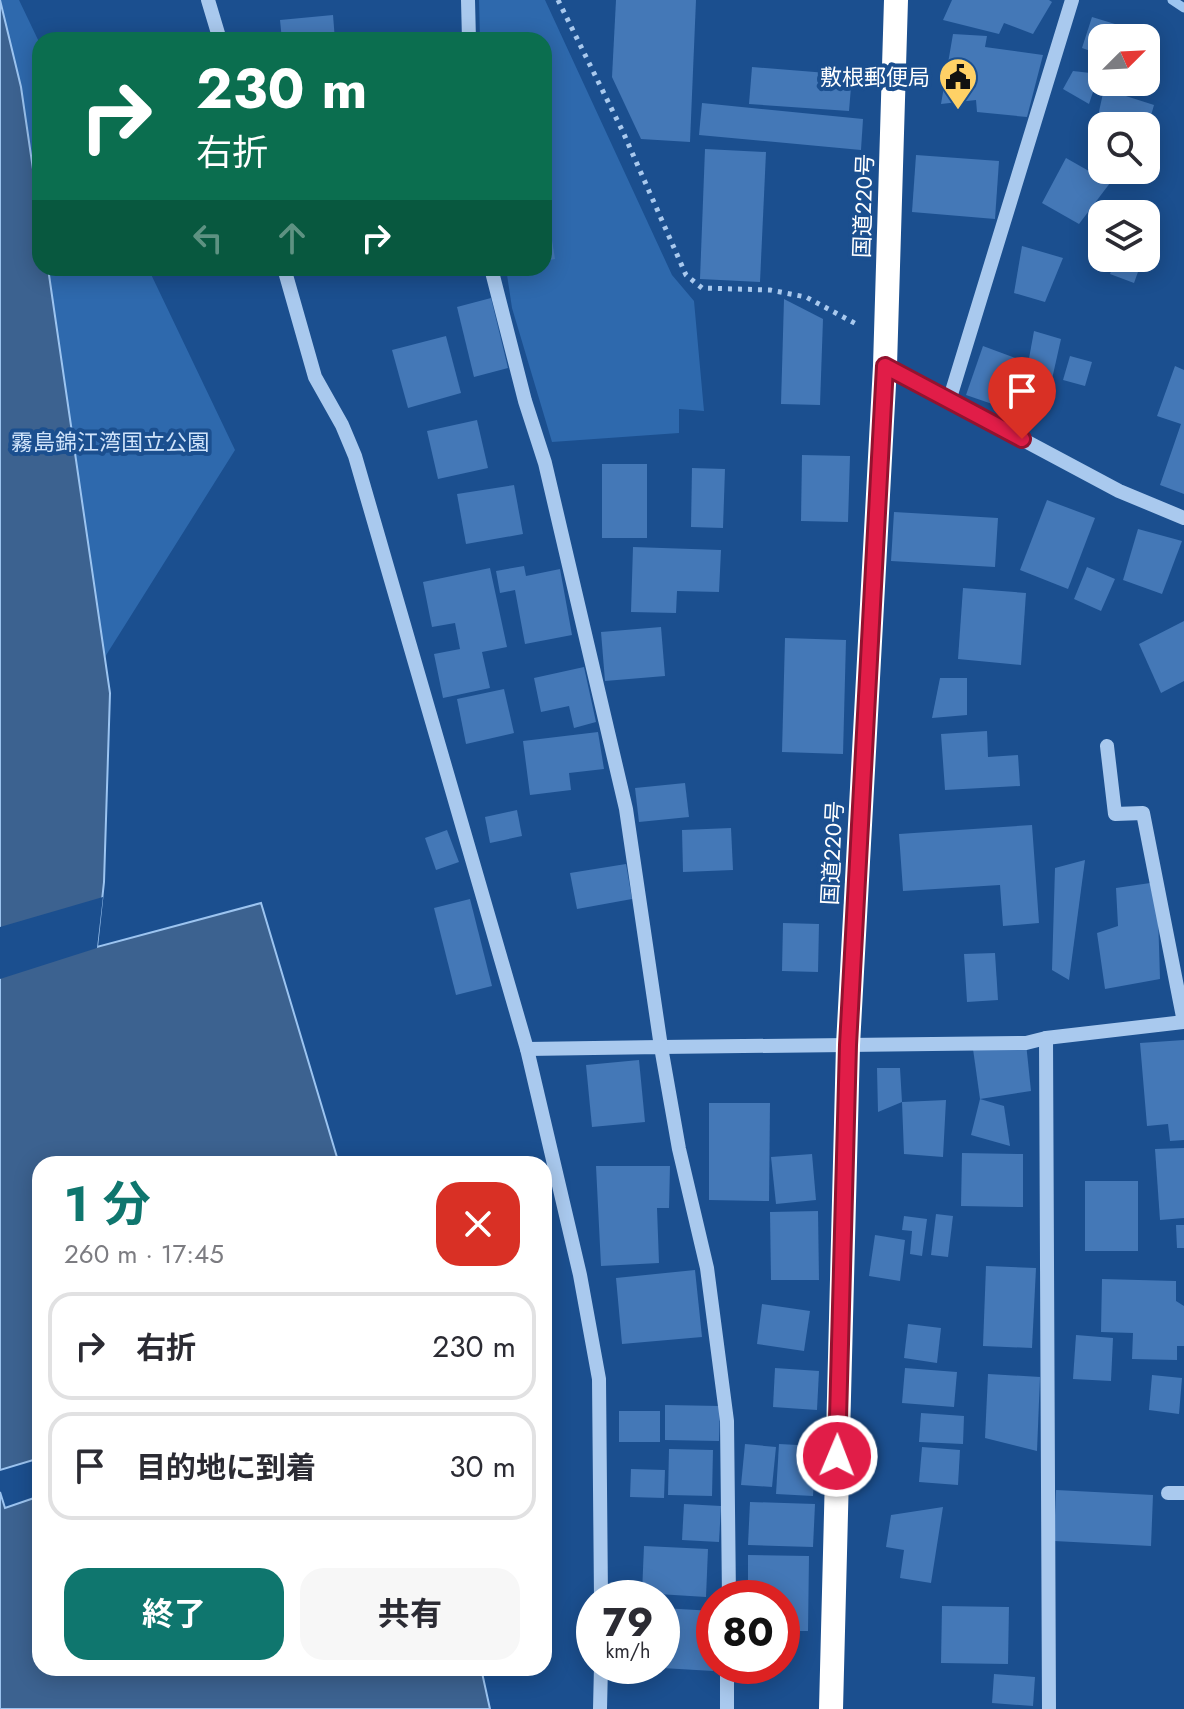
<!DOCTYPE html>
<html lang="ja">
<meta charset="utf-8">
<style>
:root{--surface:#fff;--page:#f7f7f7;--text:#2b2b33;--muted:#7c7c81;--line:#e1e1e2;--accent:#0f766e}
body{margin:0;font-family:Jost,"Noto Sans JP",sans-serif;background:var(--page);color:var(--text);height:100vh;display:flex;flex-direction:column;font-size:30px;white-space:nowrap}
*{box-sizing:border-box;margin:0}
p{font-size:26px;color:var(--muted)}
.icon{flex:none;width:44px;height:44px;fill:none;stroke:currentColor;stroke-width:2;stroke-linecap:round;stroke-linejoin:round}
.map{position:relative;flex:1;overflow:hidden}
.details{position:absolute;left:32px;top:1156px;width:520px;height:520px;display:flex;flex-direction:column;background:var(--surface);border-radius:24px;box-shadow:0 4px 20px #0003}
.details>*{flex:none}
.top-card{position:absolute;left:32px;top:32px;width:520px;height:244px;border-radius:24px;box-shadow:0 4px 20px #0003;background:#0b6e4f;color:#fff;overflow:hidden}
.needle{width:52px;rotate:66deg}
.controls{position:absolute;left:1088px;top:24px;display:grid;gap:16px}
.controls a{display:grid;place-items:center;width:72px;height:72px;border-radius:16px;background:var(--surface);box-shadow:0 4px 20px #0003;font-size:40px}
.speed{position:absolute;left:576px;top:1580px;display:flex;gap:16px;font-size:40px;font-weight:700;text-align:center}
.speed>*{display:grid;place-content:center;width:104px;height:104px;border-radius:50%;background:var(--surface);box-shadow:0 4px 20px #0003;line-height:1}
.speed small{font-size:20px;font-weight:400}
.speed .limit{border:12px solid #d22;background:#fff;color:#111}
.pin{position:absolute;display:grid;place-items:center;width:68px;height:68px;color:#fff;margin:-82px -34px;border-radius:50% 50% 50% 0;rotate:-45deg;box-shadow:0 0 8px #0007}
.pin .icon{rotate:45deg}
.me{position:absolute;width:88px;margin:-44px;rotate:1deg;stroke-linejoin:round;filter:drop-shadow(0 0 6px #0008)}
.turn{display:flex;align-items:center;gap:28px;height:168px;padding:0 32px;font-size:36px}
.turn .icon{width:104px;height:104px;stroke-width:2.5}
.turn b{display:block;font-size:56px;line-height:68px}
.lanes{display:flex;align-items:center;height:76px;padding:0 32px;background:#0003;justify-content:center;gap:40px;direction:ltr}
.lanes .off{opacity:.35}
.round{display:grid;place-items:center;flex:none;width:84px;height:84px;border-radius:24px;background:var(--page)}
.headline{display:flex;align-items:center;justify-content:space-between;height:136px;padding:0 32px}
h1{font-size:48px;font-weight:700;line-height:60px;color:var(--accent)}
.action{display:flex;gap:16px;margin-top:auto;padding:16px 32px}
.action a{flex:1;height:92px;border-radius:24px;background:var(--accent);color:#fff;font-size:32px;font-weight:700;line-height:92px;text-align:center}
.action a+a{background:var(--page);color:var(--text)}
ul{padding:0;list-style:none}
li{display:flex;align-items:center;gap:24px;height:108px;margin:0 16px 12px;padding:0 16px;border:4px solid var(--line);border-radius:24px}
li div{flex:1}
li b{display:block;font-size:30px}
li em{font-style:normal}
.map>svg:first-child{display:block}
</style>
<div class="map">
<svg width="1184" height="1709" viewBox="0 0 1184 1709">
<rect width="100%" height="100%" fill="#1b4f8f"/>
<g fill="#2e69ad">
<path d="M0,0H19L40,44V268H148L235,450L0,824Z"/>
<path d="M479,0H545L672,275L694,301L704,411L679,409V433L552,442L512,308L506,268H544V40H480Z"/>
</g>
<g fill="#3c6290" stroke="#9cc4f0" stroke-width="2">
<path d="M0,0L21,87L40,217V268H48L110,693L104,882L97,947L261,903L339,1164H40V1458L0,1470Z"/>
<path d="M0,1492L5,1508L40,1496V1668H481L490,1709H0Z"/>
</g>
<path fill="#1b4f8f" d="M103,897L97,948L0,979V927Z"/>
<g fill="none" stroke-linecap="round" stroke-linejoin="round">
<path stroke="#9cc4f0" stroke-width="9" d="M1172,0L1184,8"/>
</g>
<g fill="#4478b7">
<path d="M616,0H696L690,142L641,139L612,77Z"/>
<path d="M952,0H1049L1052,2L1033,34L1004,23L999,34L943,20Z"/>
<path d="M333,15L335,40H282L280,20Z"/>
<path d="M1092,17L1115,24L1110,38H1102V55L1082,48Z"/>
<path d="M953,34L987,36L985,47L1043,55L1027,117L977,112L976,100L941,104Z"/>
<path d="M752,67L852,75L849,111L749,104Z"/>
<path d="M1073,71L1099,74L1089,104L1063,89Z"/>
<path d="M1104,89L1154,105L1148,126H1102V161L1089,156Z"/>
<path d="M702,103L863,119L861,150L699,135Z"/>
<path d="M705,149L766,152L760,282L700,279Z"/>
<path d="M916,155L999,161L995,219L912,212Z"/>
<path d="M1066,158L1110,183L1079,224L1042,203Z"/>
<path d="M549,221L555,259L544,261V222Z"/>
<path d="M1022,246L1063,258L1045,302L1014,293Z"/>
<path d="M1116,258H1143L1134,283L1110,274Z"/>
<path d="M491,298L508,368L474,377L457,307Z"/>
<path d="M784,299L823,319L820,405L781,404Z"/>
<path d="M1034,331L1061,339L1052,379L1026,375Z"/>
<path d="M446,336L461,393L408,408L392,350Z"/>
<path d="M983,346L1021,360L1004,408L966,395Z"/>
<path d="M1070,356L1092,362L1085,386L1063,380Z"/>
<path d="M1175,366L1184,370V494L1160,485L1181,424L1157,416Z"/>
<path d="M477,420L488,468L438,479L427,431Z"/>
<path d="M802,455L850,456L848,522L801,521Z"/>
<rect x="602" y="464" width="45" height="74"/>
<path d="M692,468L725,469L723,528L691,527Z"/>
<path d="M514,485L523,534L466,544L457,494Z"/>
<path d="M1047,500L1095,518L1068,589L1020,570Z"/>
<path d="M894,512L998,518L995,567L891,561Z"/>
<path d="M1138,529L1182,541L1162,594L1123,580Z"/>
<path d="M633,547L721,550L719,592L677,591L676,613L631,612Z"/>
<path d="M524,566L526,576L560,569L572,635L525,644L515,590L500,593L496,571Z"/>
<path d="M1087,567L1115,579L1101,611L1074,599Z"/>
<path d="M490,568L507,647L482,652L490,688L443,698L434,654L460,649L455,623L432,627L423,582Z"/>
<path d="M963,588L1026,593L1021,665L958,659Z"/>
<path d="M1184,621V681L1161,693L1139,644Z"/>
<path d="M661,627L665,676L605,681L601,632Z"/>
<path d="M785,638L846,640L843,754L782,752Z"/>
<path d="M584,667L596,722L574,728L569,706L541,712L534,678Z"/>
<path d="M940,678H967V715L932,718Z"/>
<path d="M504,689L514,733L466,744L457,699Z"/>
<path d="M987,731L988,757L1018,755L1020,786L945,790L941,734Z"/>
<path d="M598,732L604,769L569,773L571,790L530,795L523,741Z"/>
<path d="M685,783L689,817L639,822L635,788Z"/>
<path d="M517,810L522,836L490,843L485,817Z"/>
<path d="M1032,825L1039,923L1003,926L1000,885L903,891L899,834Z"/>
<path d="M731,828L733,870L683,872L682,830Z"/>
<path d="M447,830L459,862L436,870L425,838Z"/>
<path d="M1085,860L1069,980L1052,970L1055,868Z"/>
<path d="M626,864L632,899L577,909L570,873Z"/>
<path d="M1157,882L1160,979L1105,989L1097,933L1118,926L1116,888Z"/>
<path d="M470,899L492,986L456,995L434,908Z"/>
<path d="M783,923L819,924L818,972L782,971Z"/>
<path d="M995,953L998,1000L967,1002L964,954Z"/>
<path d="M1184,1040V1140L1170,1141L1168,1124L1147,1126L1140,1043Z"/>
<path d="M1026,1043L1031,1091L980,1099L973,1049Z"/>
<path d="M639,1060L645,1122L592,1127L586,1065Z"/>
<path d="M877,1068H900L902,1102L946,1100L943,1157L904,1154L902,1102L878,1112Z"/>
<path d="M980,1099L1004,1106L1010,1146L971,1135Z"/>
<path d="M709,1103H770L769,1201L709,1200Z"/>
<path d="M1184,1148V1218L1160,1220L1155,1149Z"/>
<path d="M962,1153L1023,1154V1207L961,1206Z"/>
<path d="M812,1154L816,1200L776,1204L771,1157Z"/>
<path d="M596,1166H670L669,1208H657L659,1263L601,1266Z"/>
<rect x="1085" y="1181" width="53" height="70"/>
<path d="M818,1211L819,1280H771L770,1212Z"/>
<path d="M936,1214L953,1216L948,1257L931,1255Z"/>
<path d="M904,1216L927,1219L922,1256L910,1254L912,1231L902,1230Z"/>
<path d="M1176,1225H1184V1248H1177Z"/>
<path d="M875,1235L905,1240L900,1281L869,1276Z"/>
<path d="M986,1266L1036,1268L1032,1348L983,1346Z"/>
<path d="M695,1270L702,1337L622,1344L616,1278Z"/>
<path d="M1102,1279L1176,1281V1301L1184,1306V1346H1177V1360L1132,1359L1133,1333L1101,1332Z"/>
<path d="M762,1304L810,1311L804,1351L757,1344Z"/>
<path d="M908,1324L941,1328L937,1363L904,1358Z"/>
<path d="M1076,1335L1113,1338L1111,1381L1073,1379Z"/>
<path d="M775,1368L819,1371L817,1410L773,1407Z"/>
<path d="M905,1368L957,1372L954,1407L902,1403Z"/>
<path d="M988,1374L1040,1377L1037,1451L985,1438Z"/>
<path d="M1152,1375L1182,1378L1179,1414L1149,1410Z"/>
<path d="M665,1405L720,1406L719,1441L665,1440Z"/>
<rect x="619" y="1411" width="41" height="31"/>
<path d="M921,1413L964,1416L963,1444L919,1442Z"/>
<path d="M745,1444L776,1447L772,1487L741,1485Z"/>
<path d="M779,1444L816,1446L813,1496L776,1494Z"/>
<path d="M922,1447L960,1450L958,1485L919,1482Z"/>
<path d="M669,1449L713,1450L712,1496L668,1495Z"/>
<path d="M631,1469L665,1470L664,1498L630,1497Z"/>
<path d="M1056,1490L1153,1495L1151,1546L1054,1541Z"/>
<path d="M750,1502L815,1504L813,1547L748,1545Z"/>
<path d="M684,1504L721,1506L719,1542L682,1540Z"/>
<path d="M943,1507L931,1583L900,1578L904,1550L886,1547L891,1515Z"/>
<path d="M644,1546L708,1549L706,1597L642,1593Z"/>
<path d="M748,1555L809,1556L808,1631H782V1598H748Z"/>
<path d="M942,1606L1009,1607L1008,1664L941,1663Z"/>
<path d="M662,1608L714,1611L713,1671L662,1668Z"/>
<path d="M994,1674L1035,1677L1033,1706L992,1703Z"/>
</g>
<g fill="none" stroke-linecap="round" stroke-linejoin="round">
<path stroke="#a9c9ee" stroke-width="5" stroke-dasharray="4 6" stroke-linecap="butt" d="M558,0L623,132L686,275L702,288L770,290L806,297L860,326"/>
<g stroke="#a9c9ee" stroke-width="14">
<path d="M208,0L220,40"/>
<path d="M468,0L469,40"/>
<path d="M284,268L315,377L342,425L355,456L527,1049L580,1275L599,1379L601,1598"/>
<path d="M491,268L525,401L545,463L626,809L661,1047L1026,1043L1046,1038L1184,1022"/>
<path d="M885,366L1119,491L1184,518"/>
<path d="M949,401L1072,0"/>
<path d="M1107,746L1115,814L1143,813L1184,1022"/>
<path d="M1046,1038L1049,1709"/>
<path d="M527,1049L661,1047L679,1149L707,1268L727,1421L729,1598"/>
<path d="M1168,1493H1184"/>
<path d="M600,1709L601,1666"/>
<path d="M727,1709V1666"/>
</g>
<path stroke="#fff" stroke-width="24" d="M831,1709L848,1045L885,366L896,0"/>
</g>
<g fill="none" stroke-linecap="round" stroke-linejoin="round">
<g stroke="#92132f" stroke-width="20">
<path id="route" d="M837,1456L848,1045L885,366L1022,439"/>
</g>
<use href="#route" stroke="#e11d48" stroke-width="14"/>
</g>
<defs>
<g id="civic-pin" transform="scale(2)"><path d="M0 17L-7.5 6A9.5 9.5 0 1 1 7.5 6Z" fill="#ffd166" stroke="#1b4f8f"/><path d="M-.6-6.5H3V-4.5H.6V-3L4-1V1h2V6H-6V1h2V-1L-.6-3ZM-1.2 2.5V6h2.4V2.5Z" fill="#111"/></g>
</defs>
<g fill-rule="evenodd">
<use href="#civic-pin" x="958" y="77"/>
</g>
<g text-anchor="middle" stroke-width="8" stroke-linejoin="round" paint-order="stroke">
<g font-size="22" fill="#fff" stroke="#1b4f8f" text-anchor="end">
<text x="930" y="85">敷根郵便局</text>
</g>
<g font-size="22" fill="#fff" stroke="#1b4f8f">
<text transform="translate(863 206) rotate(-88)" y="8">国道220号</text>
<text transform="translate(832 853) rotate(-87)" y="8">国道220号</text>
</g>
<g font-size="22" fill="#cfe3fa" stroke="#1b4f8f">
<text x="110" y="450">霧島錦江湾国立公園</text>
</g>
</g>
</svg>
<div class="controls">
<a><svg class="needle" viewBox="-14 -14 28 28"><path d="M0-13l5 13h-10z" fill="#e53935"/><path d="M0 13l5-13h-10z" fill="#7c7c81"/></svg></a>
<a><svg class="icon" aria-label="search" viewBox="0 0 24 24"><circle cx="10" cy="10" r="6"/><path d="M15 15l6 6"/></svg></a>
<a><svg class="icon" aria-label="layers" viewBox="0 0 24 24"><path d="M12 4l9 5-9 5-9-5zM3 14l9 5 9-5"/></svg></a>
</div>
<div class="speed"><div>79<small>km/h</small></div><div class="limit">80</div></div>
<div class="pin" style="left:1022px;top:439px;background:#d93025"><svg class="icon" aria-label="arrive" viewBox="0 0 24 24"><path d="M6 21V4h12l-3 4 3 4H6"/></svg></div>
<svg class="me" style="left:837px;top:1456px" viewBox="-20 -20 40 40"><circle r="17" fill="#e11d48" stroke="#fff" stroke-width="3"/><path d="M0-11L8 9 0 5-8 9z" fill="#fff"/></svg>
<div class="top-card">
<div class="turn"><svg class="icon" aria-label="right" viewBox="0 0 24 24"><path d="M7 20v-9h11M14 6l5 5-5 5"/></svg><div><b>230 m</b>右折</div></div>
<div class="lanes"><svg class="icon off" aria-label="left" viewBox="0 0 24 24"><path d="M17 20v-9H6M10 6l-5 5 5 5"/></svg><svg class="icon off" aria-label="ahead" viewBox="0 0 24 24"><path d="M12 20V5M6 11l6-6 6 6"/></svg><svg class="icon" aria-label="right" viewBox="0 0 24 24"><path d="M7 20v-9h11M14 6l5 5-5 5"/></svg></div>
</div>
<section class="details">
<div class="headline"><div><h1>1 分</h1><p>260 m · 17:45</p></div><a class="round" style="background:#d93025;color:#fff"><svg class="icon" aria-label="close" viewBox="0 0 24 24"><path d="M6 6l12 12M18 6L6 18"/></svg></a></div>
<ul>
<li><svg class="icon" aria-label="right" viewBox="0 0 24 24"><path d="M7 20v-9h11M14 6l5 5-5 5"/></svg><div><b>右折</b></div><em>230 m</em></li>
<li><svg class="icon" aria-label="arrive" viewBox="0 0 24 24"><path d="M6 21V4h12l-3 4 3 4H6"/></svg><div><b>目的地に到着</b></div><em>30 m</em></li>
</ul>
<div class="action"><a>終了</a><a>共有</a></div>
</section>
</div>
